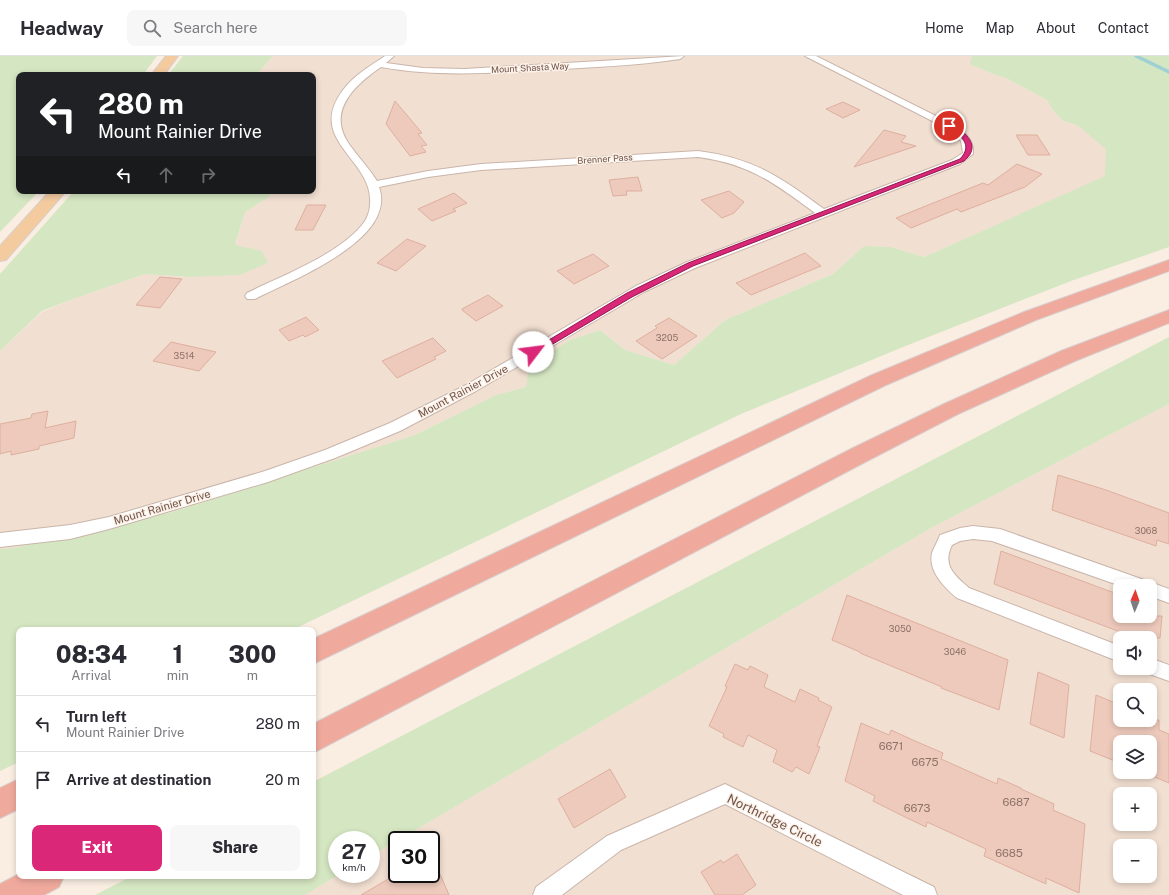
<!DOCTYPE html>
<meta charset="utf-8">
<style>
:root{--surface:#fff;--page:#f7f7f7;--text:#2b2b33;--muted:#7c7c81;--line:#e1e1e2;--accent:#db2777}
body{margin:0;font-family:"Public Sans",sans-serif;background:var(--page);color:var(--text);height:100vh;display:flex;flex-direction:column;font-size:15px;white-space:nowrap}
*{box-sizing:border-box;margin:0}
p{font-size:13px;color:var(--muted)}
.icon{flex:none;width:22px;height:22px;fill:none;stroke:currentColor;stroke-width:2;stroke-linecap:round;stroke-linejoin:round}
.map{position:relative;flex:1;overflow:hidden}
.panel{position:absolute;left:16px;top:571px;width:300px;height:252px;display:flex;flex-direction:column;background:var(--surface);border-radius:8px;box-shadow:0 2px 6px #0003}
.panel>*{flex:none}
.top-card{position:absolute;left:16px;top:16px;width:300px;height:122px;border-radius:8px;box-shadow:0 2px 6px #0003;background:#202124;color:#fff;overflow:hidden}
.needle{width:26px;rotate:2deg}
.tools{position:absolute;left:1113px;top:523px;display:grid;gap:8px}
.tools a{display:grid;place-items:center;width:44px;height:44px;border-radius:8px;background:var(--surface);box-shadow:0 2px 6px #0003;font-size:20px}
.speed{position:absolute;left:328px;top:775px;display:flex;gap:8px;font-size:20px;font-weight:700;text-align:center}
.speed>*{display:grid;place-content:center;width:52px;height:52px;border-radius:50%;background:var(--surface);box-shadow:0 2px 6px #0003;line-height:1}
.speed small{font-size:10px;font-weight:400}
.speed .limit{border:2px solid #111;border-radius:6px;background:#fff;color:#111}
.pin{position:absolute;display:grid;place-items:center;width:34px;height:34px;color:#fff;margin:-17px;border:2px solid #fff;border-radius:50%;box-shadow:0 1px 4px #0007}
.me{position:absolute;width:44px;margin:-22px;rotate:60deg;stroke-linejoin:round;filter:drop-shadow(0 0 3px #0008)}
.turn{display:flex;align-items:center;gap:14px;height:84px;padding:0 16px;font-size:18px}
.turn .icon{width:52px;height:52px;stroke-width:2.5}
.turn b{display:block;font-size:28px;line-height:34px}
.lanes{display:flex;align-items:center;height:38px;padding:0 16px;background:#0003;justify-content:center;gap:20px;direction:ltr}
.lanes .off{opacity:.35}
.eta{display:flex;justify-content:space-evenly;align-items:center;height:68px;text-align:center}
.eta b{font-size:24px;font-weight:800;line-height:28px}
.cta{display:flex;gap:8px;margin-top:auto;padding:8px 16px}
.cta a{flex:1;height:46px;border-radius:8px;background:var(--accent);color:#fff;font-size:16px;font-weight:800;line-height:46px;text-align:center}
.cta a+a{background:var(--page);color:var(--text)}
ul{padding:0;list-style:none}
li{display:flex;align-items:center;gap:12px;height:56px;padding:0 16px;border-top:1px solid var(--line)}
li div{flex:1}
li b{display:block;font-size:15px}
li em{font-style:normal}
header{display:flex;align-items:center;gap:24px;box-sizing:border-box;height:56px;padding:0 20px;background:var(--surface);border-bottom:1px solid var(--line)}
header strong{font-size:19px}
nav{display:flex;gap:22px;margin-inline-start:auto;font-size:14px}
.search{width:280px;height:36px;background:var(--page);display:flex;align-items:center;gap:10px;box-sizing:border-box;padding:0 14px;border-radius:8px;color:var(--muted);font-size:15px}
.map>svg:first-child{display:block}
</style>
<header>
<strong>Headway</strong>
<div class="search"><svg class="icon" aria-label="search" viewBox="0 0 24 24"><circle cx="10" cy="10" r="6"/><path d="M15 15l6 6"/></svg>Search here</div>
<nav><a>Home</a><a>Map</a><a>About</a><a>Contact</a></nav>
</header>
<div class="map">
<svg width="1169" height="839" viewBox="0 0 1169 839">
<rect width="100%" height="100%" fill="#faeee2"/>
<g fill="#f1dfd1" fill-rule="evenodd">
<path d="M273,0H972L971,8L993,18L1008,23L1047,44L1052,53L1063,65L1077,69L1107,93L1106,120L924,201L891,191L864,190L833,218L725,264L674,309L625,294L600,274L568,285L526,331L496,339L415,379L172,456L14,492L0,493V295L42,256L73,243L145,218L190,221L268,208L262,195L235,190L245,156L269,141L270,135H313V19H256Z"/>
<path d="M1169,348V839H305L340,818H371V800L397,785V818H431V784H398L931,472ZM1120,530H1150V560H1120ZM1120,582H1150V612H1120ZM1120,634H1150V664H1120ZM1120,686H1150V716H1120ZM1120,738H1150V768H1120ZM1120,790H1150V820H1120Z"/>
</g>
<g fill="#d5e6c2">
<path d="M0,0H157L143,19H19V135H39L0,176Z"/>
<path d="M183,0H273L256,19H168Z"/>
<path d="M972,0H1169V191L1071,225L903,291L741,358L292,574H19V706L0,715V493L14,492L172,456L415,379L496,339L526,331L529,311L568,285L600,274L625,294L674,309L725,264L833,218L864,190L891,191L924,201L1105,120L1106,93L1077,69L1063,65L1052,53L1047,44L1008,23L993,18L970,8Z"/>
<path d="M74,135H270L269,141L245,156L235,189L262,195L268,207L239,219L190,221L145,218L73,243L42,255L0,295V218Z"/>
<path d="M1169,281V348L931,472L371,800V784H337V818H340L305,839H95L132,820H313V726Z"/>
</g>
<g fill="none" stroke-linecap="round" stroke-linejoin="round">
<path stroke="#9fd0d2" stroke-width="3.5" d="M1136,0L1169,16"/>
</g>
<g fill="#edcabc" stroke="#deaf9e">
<path d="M395,45L422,77L418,78L427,89L421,90L426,96L410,100L386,68Z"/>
<path d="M843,46L860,54L843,62L826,53Z"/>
<path d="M884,74L906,80L901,86L916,90L854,111Z"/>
<path d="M1016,79H1037L1050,99H1028Z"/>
<path d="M1017,108L1042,118L1025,131L961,156L957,153L911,172L896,162L983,127L988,129Z"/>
<path d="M638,121L642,135H626L627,139L613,140L609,124Z"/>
<path d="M729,135L744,146L734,157L722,162L701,144Z"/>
<path d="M454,137L467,147L453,153L456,155L432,165L418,153Z"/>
<path d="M307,149H326L313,174H295Z"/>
<path d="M407,183L426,190L396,215L377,207Z"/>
<path d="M805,197L821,210L751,239L736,227Z"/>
<path d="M593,198L609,210L574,228L557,215Z"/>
<path d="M160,221L182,223L160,252L136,249Z"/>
<path d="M488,239L503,250L476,265L462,254V253Z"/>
<path d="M306,261L319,274L305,281L303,279L289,285L279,274Z"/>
<path d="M669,262L697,280L662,303L636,285L657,272L655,270Z"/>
<path d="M433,282L446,295L434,301L436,303L397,322L382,305Z"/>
<path d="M171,286L216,296L199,315L153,305Z"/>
<path d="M48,355L45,372L76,365L74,382L39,390V393L11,399V395L0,398V368L31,362L32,358Z"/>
<path d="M1058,419L1106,434L1169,457V488L1157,484L1156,490L1052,454Z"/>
<path d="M1001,495L1120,539V560H1162L1160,582H1136L994,528Z"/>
<path d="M847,539L1008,604L999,654L941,632L942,631L860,597V596L832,584Z"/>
<path d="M735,608L748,614L750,610L768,619L764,631L795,646L800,633L819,642L818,644L832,651L817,690L820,691L809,718L796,711L792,716L773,706L777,694L748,679L743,691L723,681L724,678L709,670L727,631L725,630Z"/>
<path d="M1038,616L1069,629L1064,682L1030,668Z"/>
<path d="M1096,639L1120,649V664H1159V674L1169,678V727L1150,719V686H1120V707L1090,695Z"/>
<path d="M861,667L889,679L891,674L915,685L943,697L941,703L997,728L998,722L1021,732V733L1054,748L1053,754L1085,768L1079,837L1046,822V828L984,800L986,793L927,766L926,771L905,761L873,745L875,740L845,725Z"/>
<path d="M610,713L626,741L574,772L558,743Z"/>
<path d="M737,798L756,829L742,839H715L701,816L721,804L723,807Z"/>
<path d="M397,818H440L449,839H361Z"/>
</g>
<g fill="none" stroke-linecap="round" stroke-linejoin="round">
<g stroke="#c9b5aa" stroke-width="2">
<g id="street">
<path d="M385,0H394L386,7L423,12L464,13L684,0L680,3C636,10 592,11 547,14C491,17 436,21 381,11C355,29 326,55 349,88C358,101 369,112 377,125L428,115L481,108L698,95C754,102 780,121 824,153L952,104L963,97L961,85L946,72L805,0H816L952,68C964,75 974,83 973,98L960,108L695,212L644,236L476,335L400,375L335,402L268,426L109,473L70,483L0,491V477L70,469L109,461L265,415L325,394L390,367L466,329L636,230L687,206L815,157C774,127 750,108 698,101L481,114L428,121L379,131C398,184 291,224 255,243H247L245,240L247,237C281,220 343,197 365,165C368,160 370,153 370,148C374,103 305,85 343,34C353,20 370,10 385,0Z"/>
<path d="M973,470L1000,473L1147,525L1148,527L1150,526L1169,533V547L1150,540V530H1121L992,485L973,483L960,485L952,489C942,509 954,519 969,532L1120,590V606L957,542C944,531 928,515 932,497C934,491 938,485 940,479L960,472Z"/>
<path d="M1150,602L1169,609V625L1144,616L1142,612H1150Z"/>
<path d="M725,728L934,831L937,839H903L725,748L621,794L562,839H533L536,831L607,780Z"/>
</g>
</g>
<g stroke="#d7cfcd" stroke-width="2">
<g id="primary">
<path d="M166,0H178L164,19H151Z"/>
<path d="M50,135H66L6,204L0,205V190Z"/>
</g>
</g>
<g stroke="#d7cfcd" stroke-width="2">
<g id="highway">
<path d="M1169,204V215L1036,264L886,329L313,608V583L872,319L1024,256Z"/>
<path d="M1169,254V267L1075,305L958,358L869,404L313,697V668L853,392L944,348L1061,295Z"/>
<path d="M19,723V753L0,762V732Z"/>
<path d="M19,818V820H64L59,831L44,839H0V828Z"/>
</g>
</g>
<use href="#street" fill="#fff" fill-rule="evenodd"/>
<use href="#primary" fill="#f4cb9f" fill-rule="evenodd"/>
<use href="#highway" fill="#f0aa9d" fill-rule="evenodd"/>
</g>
<path fill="#db2777" stroke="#8e194d" d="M947,68C956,68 972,81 972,91C972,98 968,101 964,105L693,210L632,241L536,298L533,299L529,296L627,237L688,207L960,103C974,88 960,79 947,71Z"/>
<g text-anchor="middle" stroke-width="3" stroke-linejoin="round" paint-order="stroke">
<g font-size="9" fill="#6f544b" stroke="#fdf2e8">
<text transform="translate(530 12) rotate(-3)" y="3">Mount Shasta Way</text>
<text transform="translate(605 103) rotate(-4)" y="3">Brenner Pass</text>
</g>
<g font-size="9" fill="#8e7267">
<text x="667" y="285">3205</text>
<text x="184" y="303">3514</text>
<text x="1146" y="478">3068</text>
<text x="900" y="576">3050</text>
<text x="955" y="599">3046</text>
</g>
<g font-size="11" fill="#6f544b" stroke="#fdf2e8">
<text transform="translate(463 335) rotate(-28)" y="4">Mount Rainier Drive</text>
<text transform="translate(162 451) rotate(-16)" y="4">Mount Rainier Drive</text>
</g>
<g font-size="11" fill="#8e7267">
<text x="891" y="694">6671</text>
<text x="925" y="710">6675</text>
<text x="1016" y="750">6687</text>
<text x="917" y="756">6673</text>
<text x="1009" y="801">6685</text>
</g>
<g font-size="13" fill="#6f544b" stroke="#fdf2e8">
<text transform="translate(775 764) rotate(26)" y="5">Northridge Circle</text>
</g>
</g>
</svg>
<div class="tools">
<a><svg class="needle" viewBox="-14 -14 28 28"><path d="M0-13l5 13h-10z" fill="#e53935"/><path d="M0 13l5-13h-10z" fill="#7c7c81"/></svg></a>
<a><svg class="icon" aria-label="sound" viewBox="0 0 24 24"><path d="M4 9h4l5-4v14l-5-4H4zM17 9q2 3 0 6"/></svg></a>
<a><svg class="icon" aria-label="search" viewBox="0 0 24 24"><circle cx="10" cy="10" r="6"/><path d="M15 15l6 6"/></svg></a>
<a><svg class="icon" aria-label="layers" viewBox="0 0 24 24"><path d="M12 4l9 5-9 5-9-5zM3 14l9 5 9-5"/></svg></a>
<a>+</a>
<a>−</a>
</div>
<div class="speed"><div>27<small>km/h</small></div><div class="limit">30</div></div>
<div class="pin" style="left:949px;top:70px;background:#d93025"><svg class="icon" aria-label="arrive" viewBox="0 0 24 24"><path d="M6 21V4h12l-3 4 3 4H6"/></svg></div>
<svg class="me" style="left:533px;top:296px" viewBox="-20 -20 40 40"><circle r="19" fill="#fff"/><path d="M0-13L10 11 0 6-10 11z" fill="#db2777"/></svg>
<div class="top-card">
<div class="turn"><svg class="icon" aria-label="left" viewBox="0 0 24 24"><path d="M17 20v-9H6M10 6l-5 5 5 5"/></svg><div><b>280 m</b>Mount Rainier Drive</div></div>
<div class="lanes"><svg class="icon" aria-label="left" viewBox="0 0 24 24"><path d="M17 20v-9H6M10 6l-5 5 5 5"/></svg><svg class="icon off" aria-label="ahead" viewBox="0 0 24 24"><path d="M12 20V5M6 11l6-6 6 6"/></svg><svg class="icon off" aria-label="right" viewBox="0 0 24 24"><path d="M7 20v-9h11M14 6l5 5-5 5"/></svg></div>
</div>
<section class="panel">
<div class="eta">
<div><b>08:34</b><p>Arrival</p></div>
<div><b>1</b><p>min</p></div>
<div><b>300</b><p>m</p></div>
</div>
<ul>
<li><svg class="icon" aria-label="left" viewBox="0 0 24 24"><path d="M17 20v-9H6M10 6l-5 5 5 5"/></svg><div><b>Turn left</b><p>Mount Rainier Drive</p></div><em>280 m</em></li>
<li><svg class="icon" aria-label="arrive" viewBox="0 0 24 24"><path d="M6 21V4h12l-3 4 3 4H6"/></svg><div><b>Arrive at destination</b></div><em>20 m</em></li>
</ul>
<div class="cta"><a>Exit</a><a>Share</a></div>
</section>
</div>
